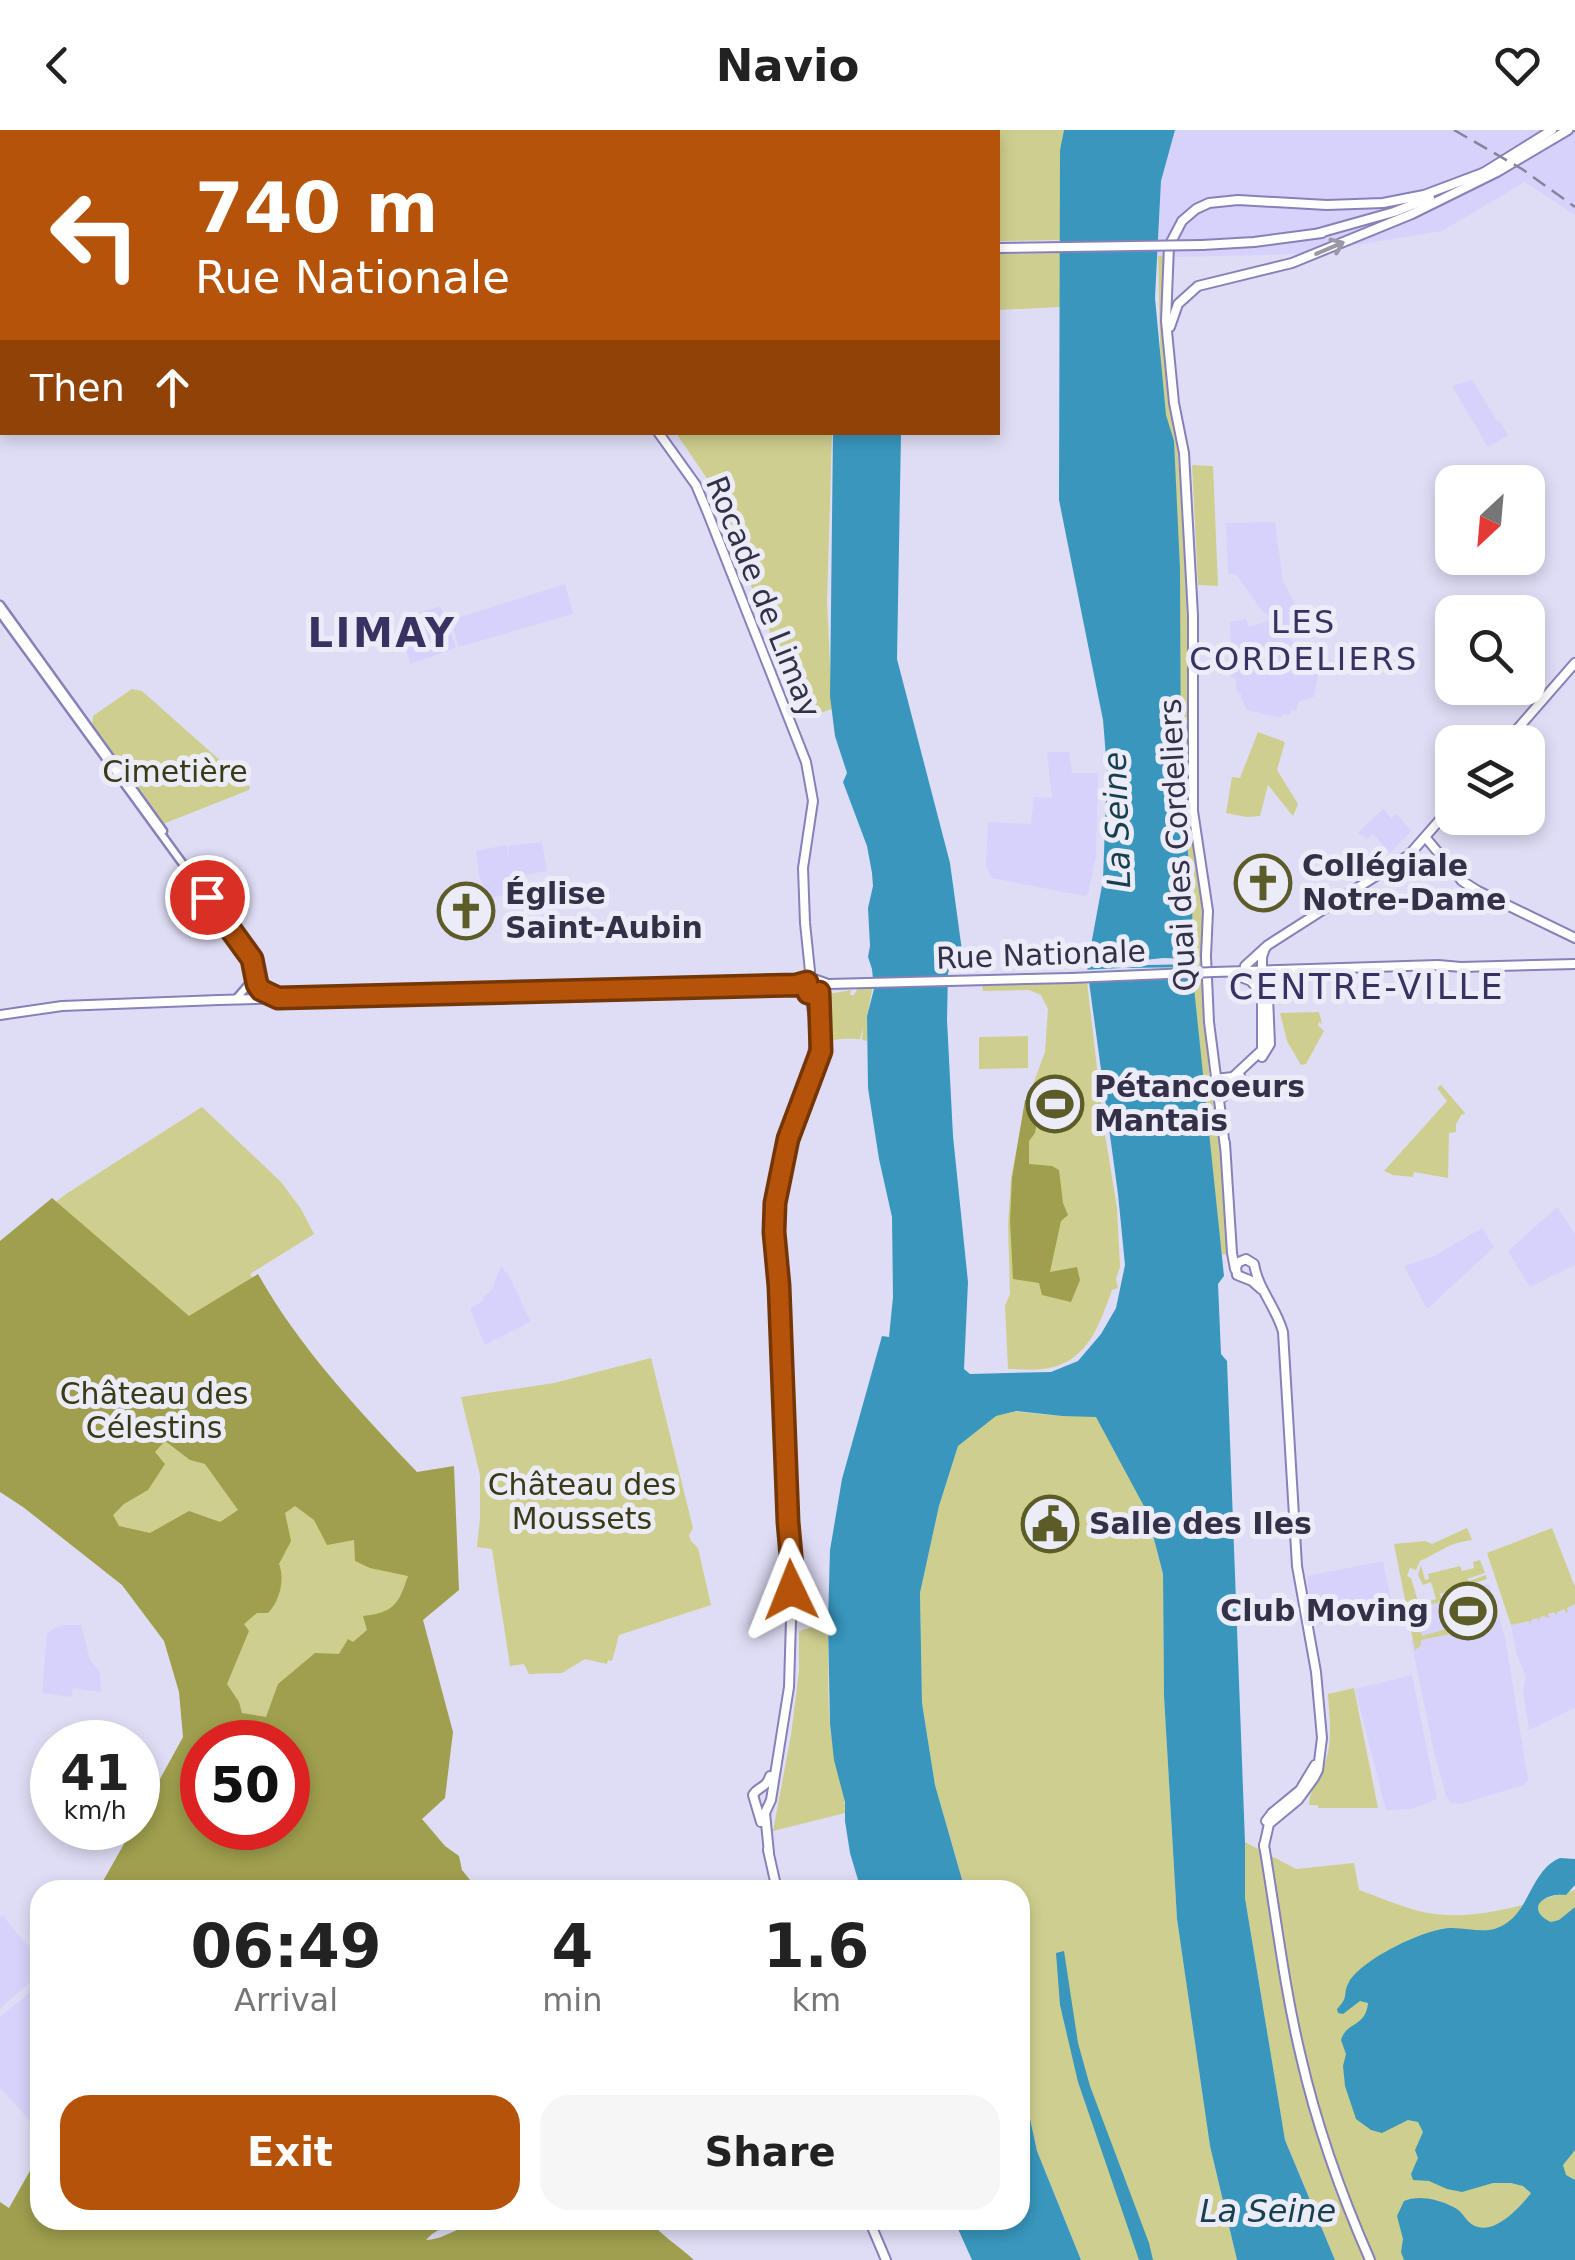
<!DOCTYPE html>
<meta charset="utf-8">
<style>
:root{--surface:#fff;--page:#f6f6f6;--text:#222;--muted:#767676;--accent:#b45309}
body{margin:0;font-family:"DejaVu Sans",sans-serif;background:var(--page);color:var(--text);height:100vh;display:flex;flex-direction:column;font-size:38px;white-space:nowrap}
*{box-sizing:border-box;margin:0}
p{font-size:32px;color:var(--muted)}
.icon{flex:none;width:55px;height:55px;fill:none;stroke:currentColor;stroke-width:2;stroke-linecap:round;stroke-linejoin:round}
.map{position:relative;flex:1;overflow:hidden}
.drawer{position:absolute;left:30px;top:1750px;width:1000px;height:350px;display:flex;flex-direction:column;background:var(--surface);border-radius:30px;box-shadow:0 5px 15px #0003}
.drawer>*{flex:none}
.banner{position:absolute;left:0px;top:0px;width:1000px;height:305px;box-shadow:0 5px 15px #0003;background:#b45309;color:#fff;overflow:hidden}
.needle{width:65px;rotate:206deg}
.tools{position:absolute;left:1435px;top:335px;display:grid;gap:20px}
.tools a{display:grid;place-items:center;width:110px;height:110px;border-radius:20px;background:var(--surface);box-shadow:0 5px 15px #0003;font-size:50px}
.speed{position:absolute;left:30px;top:1590px;display:flex;gap:20px;font-size:50px;font-weight:700;text-align:center}
.speed>*{display:grid;place-content:center;width:130px;height:130px;border-radius:50%;background:var(--surface);box-shadow:0 5px 15px #0003;line-height:1}
.speed small{font-size:25px;font-weight:400}
.speed .limit{border:15px solid #d22;background:#fff;color:#111}
.pin{position:absolute;display:grid;place-items:center;width:85px;height:85px;color:#fff;margin:-42px;border:5px solid #fff;border-radius:50%;box-shadow:0 2px 10px #0007}
.me{position:absolute;width:110px;margin:-55px;rotate:358deg;stroke-linejoin:round;filter:drop-shadow(0 0 8px #0008)}
.turn{display:flex;align-items:center;gap:35px;height:210px;padding:0 30px;font-size:45px}
.turn .icon{width:130px;height:130px;stroke-width:2.5}
.turn b{display:block;font-size:70px;line-height:85px}
.then{display:flex;align-items:center;height:95px;padding:0 30px;background:#0003;gap:20px;font-size:38px}
.eta{display:flex;justify-content:space-evenly;align-items:center;height:170px;text-align:center}
.eta b{font-size:60px;font-weight:600;line-height:70px}
.button{display:flex;gap:20px;margin-top:auto;padding:20px 30px}
.button a{flex:1;height:115px;border-radius:30px;background:var(--accent);color:#fff;font-size:40px;font-weight:600;line-height:115px;text-align:center}
.button a+a{background:var(--page);color:var(--text)}
header{display:flex;justify-content:space-between;align-items:center;height:130px;padding:0 30px;background:var(--surface);font-size:45px;font-weight:600}
.map>svg:first-child{display:block}
</style>
<header><svg class="icon" aria-label="back" viewBox="0 0 24 24"><path d="M15 5l-7 7 7 7"/></svg>Navio<svg class="icon" aria-label="heart" viewBox="0 0 24 24"><path d="M12 20l-8-8c-3-5 5-10 8-4 3-6 11-1 8 4z"/></svg></header>
<div class="map">
<svg width="1575" height="2130" viewBox="0 0 1575 2130">
<rect width="100%" height="100%" fill="#dfddf5"/>
<g fill="#d6d2fb">
<path d="M1175,0H1575V85L1525,52L1442,101L1301,124L1178,127L1158,126L1161,51Z"/>
<path d="M1472,250L1497,291L1499,290L1508,305L1488,317L1452,256Z"/>
<path d="M1275,392L1283,451L1308,500L1298,505L1294,504L1262,481L1236,444H1228L1226,393Z"/>
<path d="M565,454L573,484L459,517L451,490Z"/>
<path d="M440,476L456,518L410,534L400,495L410,491L409,486Z"/>
<path d="M1246,489L1249,497L1268,491L1317,531L1320,536L1314,567L1298,572L1297,581L1291,580L1290,585L1283,584L1281,588L1247,580L1241,568V564L1236,561V549L1231,547L1228,526V517L1231,516L1230,492Z"/>
<path d="M1047,622H1069L1072,643H1098L1096,726L1088,764L1084,766L992,748L986,736L988,692L1031,694L1034,667L1052,668Z"/>
<path d="M1383,679L1391,688L1397,684L1411,701L1390,723L1373,704L1368,709L1358,703Z"/>
<path d="M542,712L547,741L513,747L516,762L488,769L479,745L476,721L506,715L510,730L508,716Z"/>
<path d="M1557,1077L1575,1104V1135L1530,1157L1508,1121Z"/>
<path d="M1482,1098L1494,1117L1427,1179L1404,1136L1434,1126Z"/>
<path d="M501,1136L509,1146L531,1192L485,1215L470,1179L484,1170L483,1167L492,1160Z"/>
<path d="M1383,1431L1393,1478L1313,1496L1307,1446Z"/>
<path d="M1489,1454L1505,1507L1528,1650L1524,1655L1460,1674L1451,1673L1446,1666L1434,1622L1411,1510L1422,1506L1416,1480Z"/>
<path d="M1575,1471V1578L1529,1600L1523,1561L1526,1547L1517,1525L1511,1495Z"/>
<path d="M62,1495H81L90,1530L100,1542L101,1562L73,1558L71,1567L42,1563L47,1503Z"/>
<path d="M1412,1545L1437,1669L1412,1679L1386,1680L1355,1559Z"/>
<path d="M2,1785L40,1831V1844L0,1878V1787Z"/>
<path d="M40,1854V2002L0,1957V1887Z"/>
</g>
<g fill="#cecf8e">
<path d="M931,0H1064L1060,21V110L998,111V2H932Z"/>
<path d="M1060,123V177L998,180V124Z"/>
<path d="M1158,126H1165L1183,400L1189,532L1188,653L1192,701L1203,777L1204,885L1211,962L1220,1017L1228,1124L1219,1125L1191,863L1178,522L1161,253Z"/>
<path d="M676,303H832L827,472L832,579L805,588L708,350Z"/>
<path d="M1192,335L1213,336L1218,456L1198,455Z"/>
<path d="M132,559L142,561L250,657L249,660L163,694L160,692L92,596L93,586Z"/>
<path d="M1258,602L1285,612L1277,640L1298,674L1293,686L1268,655L1260,686L1247,687L1226,683L1232,647L1240,648Z"/>
<path d="M1087,852L1104,998L1117,1078L1120,1137L1116,1149L1118,1158L1112,1160C1100,1193 1089,1230 1049,1238C1037,1241 1021,1239 1008,1239L1005,1176L1010,1164L1008,1094L1011,1048L1024,979L1045,922L1048,879L1041,865L1029,860L983,861L982,856Z"/>
<path d="M873,856L867,886V911L862,910L863,897L860,909C849,909 843,908 829,911L832,902L825,908L823,874L828,864L851,860L850,865H854L858,858Z"/>
<path d="M1319,882L1322,894L1319,892L1318,895L1324,901L1306,934L1301,935L1287,911L1280,883Z"/>
<path d="M1028,906V938L979,939V907Z"/>
<path d="M1441,955L1465,983L1464,985L1462,984L1456,994V1002L1449,1003L1448,1048L1414,1042L1413,1047L1393,1045L1384,1041L1447,971L1437,958Z"/>
<path d="M202,977L281,1052L301,1079L314,1104L250,1144L452,1451L288,1612H202V1698H138L186,1606L182,1558L164,1506L117,1447L0,1114L66,1064Z"/>
<path d="M651,1228L693,1398L689,1405L691,1411L698,1418L711,1475L619,1505L612,1531L608,1530L607,1534L585,1529L562,1543L529,1544L524,1534L510,1536L492,1419L477,1417L480,1389V1345L461,1267L554,1253Z"/>
<path d="M1009,1281L1062,1286H1096L1147,1382L1163,1444L1164,1566L1177,1789L1210,2016L1237,2130H1081L1037,2021L1020,1943V1760H965L935,1655L922,1573L920,1463L939,1376L958,1316L996,1285Z"/>
<path d="M1467,1398L1472,1410C1447,1413 1441,1422 1420,1431L1416,1440L1410,1438L1407,1446L1411,1448L1419,1475L1436,1469L1431,1452L1423,1455L1418,1445L1421,1435L1425,1450L1429,1449L1428,1444L1460,1436L1462,1441L1474,1438L1473,1432L1480,1430L1485,1443L1467,1449L1469,1451L1486,1445L1487,1449L1440,1464L1442,1471L1416,1480L1422,1506L1499,1484L1487,1495L1486,1492L1479,1493L1480,1498L1421,1510V1515L1415,1520L1394,1414L1425,1411L1432,1414Z"/>
<path d="M1552,1398L1575,1457V1474L1567,1478L1568,1482L1566,1483L1564,1479L1557,1482L1556,1486L1554,1482L1548,1484L1549,1488L1543,1486L1539,1488L1540,1491L1537,1488L1531,1490L1530,1494L1529,1491L1511,1495L1487,1423Z"/>
<path d="M828,1492C829,1526 827,1562 830,1596C832,1624 846,1657 845,1683L773,1701L791,1605L799,1541V1501Z"/>
<path d="M1354,1558L1378,1678H1318V1675H1309C1309,1659 1322,1645 1326,1630C1333,1608 1329,1586 1328,1564Z"/>
<path d="M1245,1712L1296,1739L1354,1733L1359,1760C1379,1767 1399,1776 1419,1781C1471,1794 1525,1774 1575,1760V2130H1335L1285,2010L1245,1768Z"/>
</g>
<g fill="#9f9f4e" fill-rule="evenodd">
<path d="M1041,968L1035,1003L1029,1011V1034L1052,1036L1059,1040L1063,1073L1068,1085L1061,1091L1050,1142L1077,1137L1080,1150L1071,1172L1042,1165L1039,1153L1013,1149L1010,1091L1012,1048L1025,970Z"/>
<path d="M52,1068L189,1186L258,1144C299,1217 359,1281 417,1342L454,1336L459,1460L423,1490L453,1602L445,1668L422,1689L445,1716L459,1726L462,1740L474,1755L473,1760H98L133,1698H138V1689L183,1607L179,1562L164,1511L122,1455L23,1377L0,1362V1111ZM165,1311L190,1330L205,1334L238,1380L220,1392L189,1381L150,1403L119,1396L113,1385L124,1374L148,1360L165,1334L155,1322ZM295,1376L314,1390L327,1415L354,1410L355,1431L370,1438L408,1446C399,1473 394,1483 363,1486L367,1500L353,1512L348,1509L339,1524L315,1523L278,1554L266,1587L242,1583L239,1572L227,1554L249,1501L244,1494L257,1483H268C280,1471 285,1449 279,1434L291,1411L285,1383ZM202,1612H288V1698H202Z"/>
<path d="M40,2023V2090H455L432,2104L426,2110C447,2110 460,2092 481,2097V2090H649C663,2107 679,2116 694,2130H0V2072L9,2078Z"/>
</g>
<g fill="#3997be">
<path d="M1064,0H1175L1161,51L1155,168L1166,285L1174,311L1180,439L1181,652L1192,764L1193,848L1224,1146L1218,1154L1221,1224L1227,1231L1245,1712V1768L1285,2010L1335,2130H1237L1210,2016L1177,1789L1164,1566L1163,1444L1147,1382L1096,1287L1062,1286L1016,1281L996,1286L958,1316L939,1376L920,1463L922,1573L935,1655L965,1760H861L850,1723L845,1691V1672L834,1630L830,1594L828,1492L830,1420L842,1349L882,1206L889,1207L893,1167L892,1087L879,1029L868,958L867,886L874,859L872,839L868,827L870,816L868,778L873,756L872,743L867,716L843,652L847,643L835,606L830,566L833,303H901L897,529L950,733L963,828L948,842L947,890L953,1006L968,1152L964,1239L970,1244L1051,1242L1078,1231L1101,1204L1116,1178L1125,1135L1118,1064L1087,837L1103,750L1107,639L1103,590L1059,370L1060,20Z"/>
<path d="M1560,1728L1575,1729V1755L1566,1765C1544,1762 1524,1779 1551,1792L1559,1790L1575,1777V2020L1563,2035L1566,2045L1575,2050V2130H1404L1401,2122L1403,2109L1397,2086L1404,2071C1419,2064 1442,2070 1457,2079C1463,2083 1467,2092 1473,2095C1494,2107 1521,2076 1531,2063L1523,2056L1511,2053H1493L1462,2062L1447,2059L1429,2051L1413,2050L1411,2044L1418,2028L1415,2020L1423,2002L1418,1992L1408,1990L1382,2003L1371,2000L1356,1989L1345,1956L1343,1936L1346,1924L1341,1910C1346,1892 1366,1897 1368,1873L1360,1871L1343,1884L1338,1883L1337,1879C1350,1866 1342,1864 1349,1852C1362,1829 1423,1800 1449,1798C1471,1797 1488,1807 1508,1792C1530,1776 1533,1739 1560,1728Z"/>
<path d="M1064,1821L1078,1913L1090,1956L1149,2113L1153,2130H1139L1078,1952L1060,1875L1056,1823Z"/>
<path d="M1020,1943L1037,2021L1081,2130H972L954,2090H1020Z"/>
</g>
<path fill="#dfddf5" d="M1084,826L1097,831L1119,833L1163,828L1197,829V834L1148,835L1125,838L1197,837L1198,848L1084,852L1082,840L1121,838L1088,833L1083,831Z"/>
<g fill="none" stroke-linecap="round" stroke-linejoin="round">
<g stroke="#8781b9" stroke-width="11">
<g id="minor">
<path d="M0,475L163,701"/>
<path d="M0,483L250,826C257,840 259,854 252,869"/>
<path d="M236,869L249,854L254,841"/>
</g>
</g>
<g stroke="#8781b9" stroke-width="12">
<g id="major">
<path d="M472,0L475,2"/>
<path d="M505,0L511,2"/>
<path d="M576,0L577,2"/>
<path d="M586,0L587,2"/>
<path d="M597,0L599,2"/>
<path d="M1483,43L1552,0"/>
<path d="M1319,103L1394,82L1430,68"/>
<path d="M1202,115L1254,112L1322,103"/>
<path d="M1170,197L1178,174L1198,156L1292,133L1412,84L1497,42L1568,0"/>
<path d="M658,302L696,355L707,381L806,632L813,671L803,738L805,793L810,841L808,851"/>
<path d="M1506,612L1575,533"/>
<path d="M1426,708L1462,751L1478,761L1575,808"/>
<path d="M1245,836L1268,815L1409,725L1452,676"/>
<path d="M1214,842L1438,835L1461,837L1575,834"/>
<path d="M1231,843L1251,851L1260,862"/>
<path d="M819,851L821,855L820,862L815,865L808,863L806,854L814,849L828,854L1071,848"/>
<path d="M0,885L62,876L219,870L796,855L807,852"/>
<path d="M1262,927L1270,914L1267,844"/>
<path d="M816,933L821,914L819,863"/>
<path d="M1215,949L1233,947L1262,920V827L1265,818"/>
<path d="M1223,967L1231,954L1240,946"/>
<path d="M1225,1013L1232,1123L1235,1139"/>
<path d="M1225,1017L1209,892L1206,826L1208,781L1193,681V486L1184,323L1174,273L1166,191L1169,116L1182,91L1196,79L1209,73L1238,70L1327,75L1383,73L1424,65L1485,42"/>
<path d="M776,1130L779,1156L790,1424L789,1447L791,1461"/>
<path d="M775,1132C775,1100 774,1070 781,1038C794,981 830,922 808,863"/>
<path d="M1261,1159L1252,1151L1237,1145L1236,1137L1239,1132L1246,1129L1254,1134C1258,1159 1276,1177 1283,1202L1297,1436L1316,1542L1322,1608L1318,1640L1314,1648L1298,1670L1269,1694L1264,1716"/>
<path d="M1266,1691L1272,1683L1300,1660L1315,1635"/>
<path d="M761,1692L753,1665C758,1656 766,1659 770,1646"/>
<path d="M1264,1715C1276,1785 1284,1857 1301,1927C1317,1997 1341,2064 1370,2130"/>
<path d="M768,1720L777,1760"/>
<path d="M769,1723L765,1683L771,1670L789,1557L792,1456"/>
<path d="M869,2090L886,2130"/>
</g>
</g>
<use href="#minor" stroke="#fff" stroke-width="6"/>
<use href="#major" stroke="#fff" stroke-width="8"/>
<g stroke="#86849c" stroke-width="2.5" stroke-dasharray="15 8" stroke-linecap="butt">
<path d="M1454,0L1522,39L1575,77"/>
<path d="M1574,0L1575,2"/>
</g>
<g stroke="#8781b9" stroke-width="12" stroke-linecap="butt">
<g id="major-bridge">
<path d="M998,118L1202,115"/>
<path d="M1071,848L1214,842"/>
</g>
</g>
<use href="#major-bridge" stroke="#fff" stroke-width="8"/>
</g>
<defs><path id="oneway-shaft" d="M-6 0H5M1.5-3L5.5 0L1.5 3" fill="none" stroke-width="1.6" stroke-linecap="round" stroke-linejoin="round" transform="scale(2.5)"/></defs>
<use stroke="#9998a4" href="#oneway-shaft" transform="translate(1330 118) rotate(-23)"/>
<g fill="none" stroke-linecap="round" stroke-linejoin="round">
<g stroke="#753606" stroke-width="25">
<path id="route" d="M207,767L252,829L257,854L261,860L278,868L796,855L807,852L806,858L808,863L815,865L819,862L821,921L788,1009L775,1073L774,1102L779,1156L788,1392L793,1448L791,1460"/>
</g>
<use href="#route" stroke="#b45309" stroke-width="18"/>
</g>
<defs>
<g id="church-ring" transform="scale(2.875)"><circle r="9.5" fill="#ececf8" stroke="#5c5c29" stroke-width="1.5"/><path d="M-1.2-6h2.4v3.5h3.3v2.4h-3.3V6h-2.4V-.1h-3.3v-2.4h3.3Z" fill="#5c5c29"/></g>
<g id="stadium-ring" transform="scale(2.875)"><circle r="9.5" fill="#ececf8" stroke="#5c5c29" stroke-width="1.5"/><path d="M0-5a6.5 5 0 1 0 0 10a6.5 5 0 1 0 0-10ZM-3.5-1.8h7v3.6h-7Z" fill="#5c5c29"/></g>
<g id="civic-ring" transform="scale(2.875)"><circle r="9.5" fill="#ececf8" stroke="#5c5c29" stroke-width="1.5"/><path d="M-.6-6.5H3V-4.5H.6V-3L4-1V1h2V6H-6V1h2V-1L-.6-3ZM-1.2 2.5V6h2.4V2.5Z" fill="#5c5c29"/></g>
</defs>
<g fill-rule="evenodd">
<use href="#church-ring" x="1263" y="753"/>
<use href="#church-ring" x="466" y="781"/>
<use href="#stadium-ring" x="1055" y="974"/>
<use href="#civic-ring" x="1050" y="1394"/>
<use href="#stadium-ring" x="1468" y="1481"/>
</g>
<g text-anchor="middle" stroke-width="10" stroke-linejoin="round" paint-order="stroke">
<g font-size="30" fill="#333048" stroke="#ececf8">
<text transform="translate(763 467) rotate(68)" y="10">Rocade de Limay</text>
<text transform="translate(1178 715) rotate(-93)" y="10">Quai des Cordeliers</text>
<text transform="translate(1041 825) rotate(-2)" y="10">Rue Nationale</text>
</g>
<g font-size="30" fill="#3a3a17" stroke="#ececf8">
<text x="175" y="652">Cimetière</text>
<text x="154" y="1274">Château des<tspan x="154" dy="34">Célestins</tspan></text>
<text x="582" y="1365">Château des<tspan x="582" dy="34">Moussets</tspan></text>
</g>
<g font-size="30" font-weight="bold" fill="#333048" stroke="#ececf8" text-anchor="start">
<text x="1302" y="746">Collégiale<tspan x="1302" dy="34">Notre-Dame</tspan></text>
<text x="505" y="774">Église<tspan x="505" dy="34">Saint-Aubin</tspan></text>
<text x="1094" y="967">Pétancoeurs<tspan x="1094" dy="34">Mantais</tspan></text>
<text x="1089" y="1404">Salle des Iles</text>
<text x="1429" y="1491" text-anchor="end">Club Moving</text>
</g>
<g font-size="32" letter-spacing="2.5" fill="#393162" stroke="#ececf8">
<text x="1304" y="503">LES<tspan x="1304" dy="37">CORDELIERS</tspan></text>
</g>
<g font-size="32" font-style="italic" fill="#173f50" stroke="#ececf8">
<text transform="translate(1117 690) rotate(-92)" y="11">La Seine</text>
<text x="1268" y="2092">La Seine</text>
</g>
<g font-size="35" letter-spacing="2.5" fill="#393162" stroke="#ececf8">
<text x="1367" y="869">CENTRE-VILLE</text>
</g>
<g font-size="40" font-weight="bold" letter-spacing="2.5" fill="#393162" stroke="#ececf8">
<text x="382" y="517">LIMAY</text>
</g>
</g>
</svg>
<div class="tools">
<a><svg class="needle" viewBox="-14 -14 28 28"><path d="M0-13l5 13h-10z" fill="#e53935"/><path d="M0 13l5-13h-10z" fill="#767676"/></svg></a>
<a><svg class="icon" aria-label="search" viewBox="0 0 24 24"><circle cx="10" cy="10" r="6"/><path d="M15 15l6 6"/></svg></a>
<a><svg class="icon" aria-label="layers" viewBox="0 0 24 24"><path d="M12 4l9 5-9 5-9-5zM3 14l9 5 9-5"/></svg></a>
</div>
<div class="speed"><div>41<small>km/h</small></div><div class="limit">50</div></div>
<div class="pin" style="left:207px;top:767px;background:#d93025"><svg class="icon" aria-label="arrive" viewBox="0 0 24 24"><path d="M6 21V4h12l-3 4 3 4H6"/></svg></div>
<svg class="me" style="left:791px;top:1460px" viewBox="-20 -20 40 40"><path d="M0-17L14 15 0 8-14 15z" fill="#b45309" stroke="#fff" stroke-width="4"/></svg>
<div class="banner">
<div class="turn"><svg class="icon" aria-label="left" viewBox="0 0 24 24"><path d="M17 20v-9H6M10 6l-5 5 5 5"/></svg><div><b>740 m</b>Rue Nationale</div></div>
<div class="then">Then<svg class="icon" aria-label="ahead" viewBox="0 0 24 24"><path d="M12 20V5M6 11l6-6 6 6"/></svg></div>
</div>
<section class="drawer">
<div class="eta">
<div><b>06:49</b><p>Arrival</p></div>
<div><b>4</b><p>min</p></div>
<div><b>1.6</b><p>km</p></div>
</div>
<div class="button"><a>Exit</a><a>Share</a></div>
</section>
</div>
